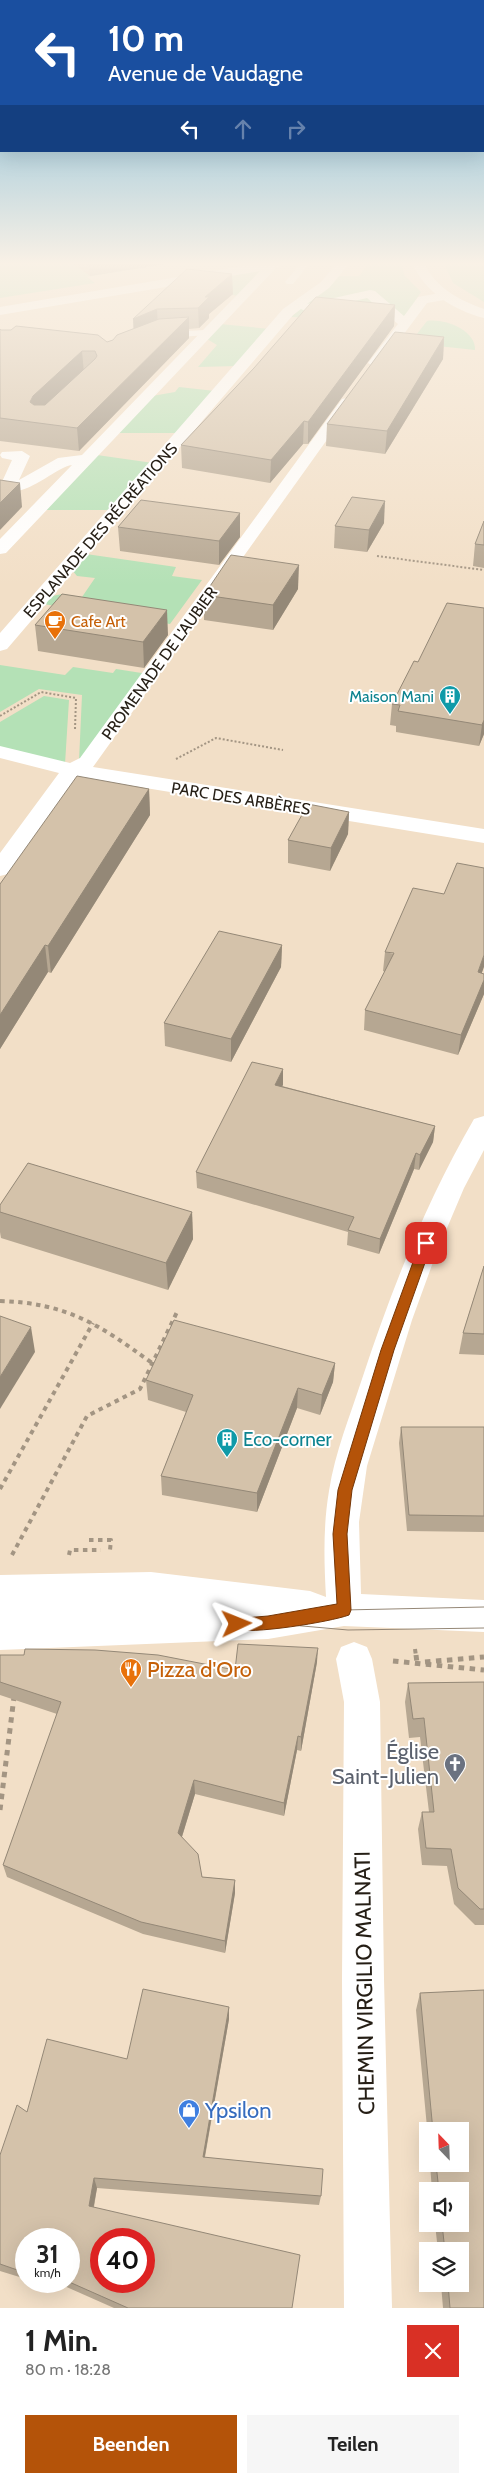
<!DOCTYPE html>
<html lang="de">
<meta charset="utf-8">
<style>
:root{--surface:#fff;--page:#f6f6f6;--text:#222;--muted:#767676;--accent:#b45309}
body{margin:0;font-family:Cabin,sans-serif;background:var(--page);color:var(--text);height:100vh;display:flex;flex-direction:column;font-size:19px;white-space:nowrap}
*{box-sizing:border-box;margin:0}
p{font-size:16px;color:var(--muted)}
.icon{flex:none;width:28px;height:28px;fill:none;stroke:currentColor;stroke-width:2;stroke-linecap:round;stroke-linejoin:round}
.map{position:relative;height:2308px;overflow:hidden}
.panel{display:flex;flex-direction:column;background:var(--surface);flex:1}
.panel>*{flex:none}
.top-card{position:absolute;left:0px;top:0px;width:485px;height:152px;box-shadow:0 5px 20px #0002;background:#1a4fa0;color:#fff;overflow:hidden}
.needle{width:32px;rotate:337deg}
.tools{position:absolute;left:419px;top:2122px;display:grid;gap:10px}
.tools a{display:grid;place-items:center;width:50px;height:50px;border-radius:0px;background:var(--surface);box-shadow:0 5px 20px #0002;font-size:25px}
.speed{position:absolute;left:15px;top:2228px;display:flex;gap:10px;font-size:25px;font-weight:700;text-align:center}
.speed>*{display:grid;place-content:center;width:65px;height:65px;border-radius:50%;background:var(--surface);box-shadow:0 5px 20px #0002;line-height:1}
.speed small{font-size:12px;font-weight:400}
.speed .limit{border:8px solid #d22;background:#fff;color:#111}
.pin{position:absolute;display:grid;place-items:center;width:42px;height:42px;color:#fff;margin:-21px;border-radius:10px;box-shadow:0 2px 8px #0006}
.me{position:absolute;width:55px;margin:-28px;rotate:88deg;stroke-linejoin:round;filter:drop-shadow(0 0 4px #0008)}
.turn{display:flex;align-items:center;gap:18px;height:105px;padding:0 25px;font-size:22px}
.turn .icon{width:65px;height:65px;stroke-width:2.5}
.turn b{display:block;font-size:35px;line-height:42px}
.lanes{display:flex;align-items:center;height:48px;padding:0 25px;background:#0003;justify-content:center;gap:25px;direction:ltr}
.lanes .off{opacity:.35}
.round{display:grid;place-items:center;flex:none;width:52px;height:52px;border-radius:0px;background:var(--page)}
.summary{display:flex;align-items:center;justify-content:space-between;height:85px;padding:0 25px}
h1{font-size:30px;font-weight:700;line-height:38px}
.action{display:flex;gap:10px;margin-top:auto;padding:10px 25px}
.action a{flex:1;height:58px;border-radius:0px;background:var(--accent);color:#fff;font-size:20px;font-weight:700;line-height:58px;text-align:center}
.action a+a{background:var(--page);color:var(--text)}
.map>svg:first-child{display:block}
</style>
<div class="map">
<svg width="484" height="2308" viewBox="0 0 484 2308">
<rect width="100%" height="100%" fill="#f2dfc7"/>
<g fill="#b4e1b6">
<path d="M0,263H171L87,277L95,283L0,298Z"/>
<path d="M351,263H400L405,276L421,292L403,320L291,317L338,276H359L367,266Z"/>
<path d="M444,263H484V302L453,283Z"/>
<path d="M262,270L237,296L189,283Z"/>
<path d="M427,321C444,318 476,330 475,350L410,343Z"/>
<path d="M220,324L270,329L237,366L198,367L217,345L207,339Z"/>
<path d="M179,387L215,391L179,433H117L152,396L175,392Z"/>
<path d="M97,455L153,463L111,510H44Z"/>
<path d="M86,554L176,567L172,576L202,580L170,624L43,604C54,590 67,595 82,597L95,578L77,576L72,570Z"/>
<path d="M0,665L65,675L73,667L113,673L116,669L148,674L79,761L82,695L39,689L0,712Z"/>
<path d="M44,696L69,700L65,764L0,747V722Z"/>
</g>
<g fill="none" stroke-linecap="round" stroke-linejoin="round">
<g stroke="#a39583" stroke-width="2" stroke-dasharray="2 2" stroke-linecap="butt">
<path d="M377,556L484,570"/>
<path d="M0,716L41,692L76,698L75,729"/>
<path d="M176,759L216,738L283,750"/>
</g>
<g stroke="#a39583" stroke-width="4" stroke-dasharray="4.5 4.5" stroke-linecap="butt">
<path d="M0,1301C67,1303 100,1325 152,1363"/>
<path d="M0,1489L93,1323"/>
<path d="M89,1540H111L110,1550H107"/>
<path d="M12,1555L87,1416L140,1389L177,1312"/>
<path d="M69,1555L70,1550H101"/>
<path d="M415,1649L416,1656"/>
</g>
<g stroke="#a39583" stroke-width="5" stroke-dasharray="5.5 5.5" stroke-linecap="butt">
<path d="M416,1655L417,1663H419"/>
<path d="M393,1661L484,1670"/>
<path d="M425,1662L484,1657"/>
<path d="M0,1810L14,1697"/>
</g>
<g fill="#fff" fill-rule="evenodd">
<path d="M301,263H310L293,284H287L285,282Z"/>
<path d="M207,330L210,331V335L161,338L156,335L161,332Z"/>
<path d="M149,1596L198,1601L207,1605L211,1613L207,1621L198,1625L149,1620L0,1623V1599Z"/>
</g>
<g fill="#fff" fill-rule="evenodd">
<path d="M260,263L283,264L276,268L6,553L0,554V539L72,465C54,467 17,507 1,484L12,460L2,458L0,455L2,452L22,451L30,456L19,480L58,458L82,455L260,271L0,315V307Z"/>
<path d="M337,263H350L329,288L307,304L370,290L375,291L404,316L418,297L445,292L451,296L450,299L427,303L380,366L375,367L368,363L398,324L367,298L307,312L301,309L293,315L7,649L0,651V633L283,309L321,282Z"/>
<path d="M347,398L354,402L93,767L484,829V843L78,777L8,874L0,876V853L59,773L0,758V746L70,763L80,758L342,399Z"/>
<path d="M354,1642L367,1647L372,1659L380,1702L384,1979L392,2308H344L342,1979L344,1702L336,1659L341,1647Z"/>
</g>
<g fill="#fff" fill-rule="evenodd">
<path d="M412,263H424C436,288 459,300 484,309V318C453,310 425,292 412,263Z"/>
<path d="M484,1116V1150L464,1188L436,1254L412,1320L367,1466L359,1522L361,1594L484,1600V1632L344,1626L268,1639L0,1650V1616L194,1609L151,1604L0,1607V1575L151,1572L310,1591L326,1597C324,1562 323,1526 329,1491C335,1452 350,1416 362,1379C392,1288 426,1202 474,1119Z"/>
</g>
<g stroke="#958776" stroke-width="1">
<path d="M344,1610L484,1607"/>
<path d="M268,1623L348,1630L484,1628"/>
</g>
</g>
<g fill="#b6a792">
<path d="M72,263H171L90,276Z"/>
<path d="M187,269L233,294L209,314V318L199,328L189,329V338L79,451L0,441V329L1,330L107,342L113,340L134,328Z"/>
<path d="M395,305L394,326L308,444H303L270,483L182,468L181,445Z"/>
<path d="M444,337L443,359L385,454L326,446L327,424Z"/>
<path d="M240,513V537L219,565L120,551L118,527Z"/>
<path d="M484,521V568L473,566L475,544Z"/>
<path d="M384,523L367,552L334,548L335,526Z"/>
<path d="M298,589L273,630L204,620V595Z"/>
<path d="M484,608V734L479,746L396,732V726L390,725L392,704Z"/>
<path d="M35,625L168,635L144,668L38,651Z"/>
<path d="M149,789L150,815L51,973L48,972L0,1049V884Z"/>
<path d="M349,812L348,834L330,871L288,863V840Z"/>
<path d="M282,945L281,967L231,1062L165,1046L164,1023Z"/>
<path d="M385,952L484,974V994L458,1055L364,1030L365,1010L385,972L383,971Z"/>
<path d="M283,1069L282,1086L435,1126L433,1142L419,1170L414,1169L379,1254L347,1245L348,1232L197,1188L196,1172Z"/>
<path d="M0,1205L192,1212L193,1239L168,1290L1,1238L0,1232Z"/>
<path d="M484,1266V1355L459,1354L463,1333Z"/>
<path d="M335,1363L333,1382L320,1415L297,1408L257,1512L162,1495L161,1476L186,1412L148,1400L146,1380Z"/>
<path d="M401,1427H484V1532L407,1531L399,1443Z"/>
<path d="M0,1655L235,1670L317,1662L301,1751L297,1750L284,1816L195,1794L182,1837L202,1877L235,1880V1893L225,1953L143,1934L7,1877L3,1865L57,1714L0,1695Z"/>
<path d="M484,1682V1925H475L454,1904L447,1866L422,1865L418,1829L422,1812H429L420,1737L409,1738L405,1702L408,1683Z"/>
<path d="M484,1990V2308H443L441,2284H460V2251H438L435,2224H460V2191H432L430,2164H460V2131H428V2138L416,2010L420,1993Z"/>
<path d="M229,2007V2019L205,2157L321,2196L319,2205L97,2188L94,2207L292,2308H114L53,2281H69L26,2239V2279L0,2271V2155L27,2112L127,2059Z"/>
</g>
<g fill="#948877">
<path d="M89,263H171L90,276Z"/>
<path d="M232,274L233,294L209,314V318L199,328L198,308L205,297Z"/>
<path d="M395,305L394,326L308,444V422Z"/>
<path d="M157,309L158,330L134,340L133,319Z"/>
<path d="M189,317V338L79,451L77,428Z"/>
<path d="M444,337L443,359L385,454L387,431Z"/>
<path d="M82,351L84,373L35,419L30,402L33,396Z"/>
<path d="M304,421L303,444L270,483L271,460Z"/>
<path d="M20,483L22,507L0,530V503Z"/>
<path d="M385,501L384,523L367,552L369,530Z"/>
<path d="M240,513V537L219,565V541Z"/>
<path d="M299,565L298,589L273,630V605Z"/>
<path d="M167,610L168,635L144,668L143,642Z"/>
<path d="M484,720V734L479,746L482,725Z"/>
<path d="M149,789L150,815L51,973L48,946Z"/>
<path d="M349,812L348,834L330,871L331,848Z"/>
<path d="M45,945L48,972L0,1049V1015Z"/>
<path d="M282,945L281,967L231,1062V1039Z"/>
<path d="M484,955V967L475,992L478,972Z"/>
<path d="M484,980V994L458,1055L461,1035Z"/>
<path d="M283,1069V1085L275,1100V1085Z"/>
<path d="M435,1126L433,1142L419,1170L420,1155Z"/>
<path d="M416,1153L414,1169L379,1254L380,1239Z"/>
<path d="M192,1212L193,1239L168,1290L166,1263Z"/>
<path d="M31,1327L35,1352L0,1409V1377Z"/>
<path d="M335,1363L333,1382L320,1415L322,1395Z"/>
<path d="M298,1388L297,1408L257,1512V1493Z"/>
<path d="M318,1648L317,1662L301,1751V1737Z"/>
<path d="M298,1736L297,1750L284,1816V1803Z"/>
<path d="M194,1780L195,1794L179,1846L178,1833Z"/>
<path d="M235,1880V1893L225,1953V1941Z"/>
<path d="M229,2007V2019L203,2166V2157Z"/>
<path d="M94,2178L97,2188L92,2215L89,2206Z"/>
</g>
<g fill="#d4c2aa" stroke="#948877" fill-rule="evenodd">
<path d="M187,269L232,274L205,297H209L198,308L157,309L133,319Z"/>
<path d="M316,297L395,305L308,422L304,421L271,460L181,445L254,368Z"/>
<path d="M189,317L77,428L0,418V329L1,330H11L16,326L98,335L107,342L113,340L117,335L159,319ZM82,351H95L97,356L95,359L45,405H34L30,402L33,396Z"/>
<path d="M395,332L444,337L387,431L327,424Z"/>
<path d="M0,480L20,483L0,503Z"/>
<path d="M352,497L385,501L369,530L335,526Z"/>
<path d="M141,500L240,513L219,541L118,527Z"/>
<path d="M484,521V545L475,544Z"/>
<path d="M231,555L299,565L273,605L204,595Z"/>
<path d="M62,594L167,610L143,642L35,625Z"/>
<path d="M447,603L484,608V720L482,725L398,711L400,705L392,704L414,661L418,662Z"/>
<path d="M77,776L149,789L48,946L45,945L0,1015V884Z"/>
<path d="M308,804L349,812L331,848L288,840Z"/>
<path d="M457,863L484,868V955L478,972L484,974V980L461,1035L365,1010L394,953L385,952L413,888L444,894Z"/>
<path d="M219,931L282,945L231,1039L164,1023Z"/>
<path d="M252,1062L283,1069L275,1085L435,1126L420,1155L416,1153L380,1239L348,1230L354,1217L196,1172Z"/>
<path d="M28,1163L192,1212L166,1263L0,1212V1205Z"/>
<path d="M484,1266V1334L463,1333Z"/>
<path d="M0,1316L31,1327L0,1377Z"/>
<path d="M174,1320L335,1363L322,1395L298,1388L257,1493L161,1476L193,1395L146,1380Z"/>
<path d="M401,1427H484V1516L409,1515Z"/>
<path d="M238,1644L318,1648L301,1737L298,1736L284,1803L194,1780L178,1833L198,1854L202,1877L235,1880L225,1941L141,1922L3,1865L61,1702L0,1682V1655H24L25,1649L95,1650L158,1655L235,1670Z"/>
<path d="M484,1682V1909H480L458,1888L451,1849L426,1848L422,1812H434L424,1718L413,1719L408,1683Z"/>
<path d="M143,1989L229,2007L203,2157L323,2169L321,2196L94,2178L89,2206L300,2255L292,2308H128L67,2281H69V2239H26V2273L0,2264V2155L17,2105L27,2112L47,2039L127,2059ZM101,2239H144V2281H101Z"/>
<path d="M484,1990V2308H450L448,2284H460V2251H445L442,2224H460V2191H439L436,2164H460V2131H433L420,1993Z"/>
</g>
<linearGradient id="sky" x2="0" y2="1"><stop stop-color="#64aed3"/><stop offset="0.45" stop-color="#f9f1e6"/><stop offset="1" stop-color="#f9f1e6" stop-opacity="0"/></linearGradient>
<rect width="484" height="586" fill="url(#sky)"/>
<path fill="#b45309" stroke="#753606" d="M426,1238L432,1243L394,1350L352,1490L347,1534L351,1610L349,1615C330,1622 250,1635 232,1629L230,1624L232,1619L268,1616L337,1604L333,1534L338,1490L381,1350L420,1243Z"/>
<defs>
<g id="cafe-pin" transform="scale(1.125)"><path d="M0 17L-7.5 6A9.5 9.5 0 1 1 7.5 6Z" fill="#e8710a" stroke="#fff"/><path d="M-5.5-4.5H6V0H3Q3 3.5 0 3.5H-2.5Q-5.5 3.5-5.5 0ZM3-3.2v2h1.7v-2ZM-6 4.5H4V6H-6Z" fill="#fff"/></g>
<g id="building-pin" transform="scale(1.125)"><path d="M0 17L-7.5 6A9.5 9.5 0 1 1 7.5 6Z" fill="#0f9aa8" stroke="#fff"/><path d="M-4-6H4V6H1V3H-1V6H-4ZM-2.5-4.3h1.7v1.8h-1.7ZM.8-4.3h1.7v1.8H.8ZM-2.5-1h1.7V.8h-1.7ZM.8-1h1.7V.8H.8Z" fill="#fff"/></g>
<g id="restaurant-pin" transform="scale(1.125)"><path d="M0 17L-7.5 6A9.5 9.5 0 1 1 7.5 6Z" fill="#e8710a" stroke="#fff"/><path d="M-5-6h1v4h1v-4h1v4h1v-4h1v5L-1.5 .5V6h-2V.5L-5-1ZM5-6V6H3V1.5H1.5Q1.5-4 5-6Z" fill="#fff"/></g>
<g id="church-pin" transform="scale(1.125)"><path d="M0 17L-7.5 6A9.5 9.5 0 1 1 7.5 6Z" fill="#6b7280" stroke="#fff"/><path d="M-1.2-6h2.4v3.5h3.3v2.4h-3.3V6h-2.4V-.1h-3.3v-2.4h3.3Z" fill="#fff"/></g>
<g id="shop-pin" transform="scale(1.125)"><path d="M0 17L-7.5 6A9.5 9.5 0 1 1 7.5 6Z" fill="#3f7fe0" stroke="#fff"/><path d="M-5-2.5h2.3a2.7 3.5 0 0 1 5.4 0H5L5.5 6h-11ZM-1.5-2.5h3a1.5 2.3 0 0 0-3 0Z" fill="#fff"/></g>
</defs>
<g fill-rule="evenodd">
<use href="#cafe-pin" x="55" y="621"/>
<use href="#building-pin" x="450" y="696"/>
<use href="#building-pin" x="227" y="1439"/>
<use href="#restaurant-pin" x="131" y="1669"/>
<use href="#church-pin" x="455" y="1764"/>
<use href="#shop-pin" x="189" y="2110"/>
</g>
<g text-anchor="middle" stroke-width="4" stroke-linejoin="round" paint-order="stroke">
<g font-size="16" fill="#251e15" stroke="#fff">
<text transform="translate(100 530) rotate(-49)" y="6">ESPLANADE DES RÉCRÉATIONS</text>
<text transform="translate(159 663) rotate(-54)" y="6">PROMENADE DE L'AUBIER</text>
<text transform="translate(241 798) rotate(9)" y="6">PARC DES ARBÈRES</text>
</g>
<g font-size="16" fill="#c56008" stroke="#fff" text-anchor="start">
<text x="71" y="627">Cafe Art</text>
</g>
<g font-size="16" fill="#0d838f" stroke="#fff" text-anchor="end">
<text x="434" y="702">Maison Mani</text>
</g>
<g font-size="19" fill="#0d838f" stroke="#fff" text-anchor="start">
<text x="243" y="1446">Eco-corner</text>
</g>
<g font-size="22" fill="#c56008" stroke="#fff" text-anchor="start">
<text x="147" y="1677">Pizza d'Oro</text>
</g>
<g font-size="22" fill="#5b616d" stroke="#fff" text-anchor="end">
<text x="439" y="1759">Église<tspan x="439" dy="25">Saint-Julien</tspan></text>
</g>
<g font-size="22" fill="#251e15" stroke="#fff">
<text transform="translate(364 1983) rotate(-91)" y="8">CHEMIN VIRGILIO MALNATI</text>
</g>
<g font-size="22" fill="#366cbe" stroke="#fff" text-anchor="start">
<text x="205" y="2118">Ypsilon</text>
</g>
</g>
</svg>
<div class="tools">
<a><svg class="needle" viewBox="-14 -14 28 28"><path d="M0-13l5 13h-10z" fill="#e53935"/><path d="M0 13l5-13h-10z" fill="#767676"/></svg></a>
<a><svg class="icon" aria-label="sound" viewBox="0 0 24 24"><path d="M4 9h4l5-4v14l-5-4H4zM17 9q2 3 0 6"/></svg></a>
<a><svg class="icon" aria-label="layers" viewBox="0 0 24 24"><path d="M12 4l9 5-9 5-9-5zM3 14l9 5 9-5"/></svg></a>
</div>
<div class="speed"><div>31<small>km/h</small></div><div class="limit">40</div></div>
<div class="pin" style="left:426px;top:1243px;background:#d93025"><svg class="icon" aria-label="arrive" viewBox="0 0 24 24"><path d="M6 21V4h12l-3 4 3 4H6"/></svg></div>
<svg class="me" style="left:237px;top:1624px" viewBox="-20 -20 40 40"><path d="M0-17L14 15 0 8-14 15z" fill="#b45309" stroke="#fff" stroke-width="4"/></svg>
<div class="top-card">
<div class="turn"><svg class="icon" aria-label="left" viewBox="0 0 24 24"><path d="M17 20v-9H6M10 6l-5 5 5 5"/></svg><div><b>10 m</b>Avenue de Vaudagne</div></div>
<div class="lanes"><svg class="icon" aria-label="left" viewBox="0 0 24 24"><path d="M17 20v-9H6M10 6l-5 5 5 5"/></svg><svg class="icon off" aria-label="ahead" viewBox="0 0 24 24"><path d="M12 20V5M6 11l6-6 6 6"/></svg><svg class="icon off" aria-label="right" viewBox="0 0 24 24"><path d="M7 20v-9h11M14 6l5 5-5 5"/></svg></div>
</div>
</div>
<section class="panel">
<div class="summary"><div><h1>1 Min.</h1><p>80 m · 18:28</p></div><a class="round" style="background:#d93025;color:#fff"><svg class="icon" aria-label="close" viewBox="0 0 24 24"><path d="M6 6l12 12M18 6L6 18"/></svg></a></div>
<div class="action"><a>Beenden</a><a>Teilen</a></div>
</section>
